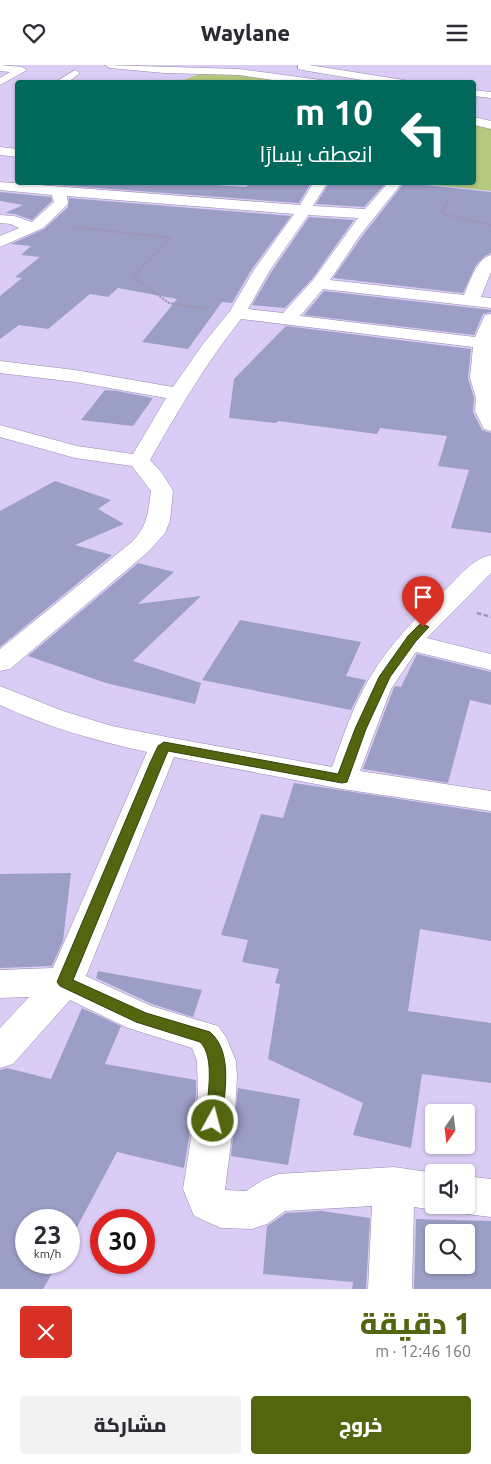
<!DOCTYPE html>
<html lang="ar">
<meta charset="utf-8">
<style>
:root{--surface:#fff;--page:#f2f2f3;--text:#2b2b33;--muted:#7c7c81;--accent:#53650f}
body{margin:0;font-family:Ubuntu,Cairo,sans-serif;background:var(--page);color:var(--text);direction:rtl;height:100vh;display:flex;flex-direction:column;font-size:19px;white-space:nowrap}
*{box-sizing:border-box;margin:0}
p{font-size:16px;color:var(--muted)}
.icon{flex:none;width:28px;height:28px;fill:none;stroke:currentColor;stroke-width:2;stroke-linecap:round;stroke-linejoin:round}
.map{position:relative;height:1224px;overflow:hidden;direction:ltr}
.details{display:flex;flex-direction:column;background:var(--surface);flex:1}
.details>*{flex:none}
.hud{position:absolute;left:15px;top:15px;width:461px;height:105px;border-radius:5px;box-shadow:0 1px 4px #0004;direction:rtl;background:#00695c;color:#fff;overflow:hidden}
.needle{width:32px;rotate:194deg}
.buttons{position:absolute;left:425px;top:1039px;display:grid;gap:10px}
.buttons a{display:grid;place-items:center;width:50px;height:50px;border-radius:5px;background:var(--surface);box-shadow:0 1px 4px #0004;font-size:25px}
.speed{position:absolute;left:15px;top:1144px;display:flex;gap:10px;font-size:25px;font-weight:700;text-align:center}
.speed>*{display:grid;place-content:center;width:65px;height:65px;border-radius:50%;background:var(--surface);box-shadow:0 1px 4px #0004;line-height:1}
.speed small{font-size:12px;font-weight:400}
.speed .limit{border:8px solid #d22;background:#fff;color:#111}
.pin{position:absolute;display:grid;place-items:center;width:42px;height:42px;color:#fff;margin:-51px -21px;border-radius:50% 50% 50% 0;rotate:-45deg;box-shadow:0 0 5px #0007}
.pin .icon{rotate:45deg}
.me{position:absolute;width:55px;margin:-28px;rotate:7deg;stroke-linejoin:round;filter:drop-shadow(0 0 4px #0008)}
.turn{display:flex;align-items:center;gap:18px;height:105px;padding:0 20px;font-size:22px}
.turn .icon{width:65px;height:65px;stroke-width:2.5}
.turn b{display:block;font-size:35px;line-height:42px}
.round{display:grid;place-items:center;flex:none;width:52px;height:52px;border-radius:5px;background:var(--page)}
.headline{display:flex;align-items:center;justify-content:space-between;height:85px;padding:0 20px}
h1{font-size:30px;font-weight:800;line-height:38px;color:var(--accent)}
.button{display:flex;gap:10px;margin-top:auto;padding:10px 20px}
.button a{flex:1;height:58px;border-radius:5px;background:var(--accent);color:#fff;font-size:20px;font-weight:800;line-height:58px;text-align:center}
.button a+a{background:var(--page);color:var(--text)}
header{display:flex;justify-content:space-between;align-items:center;height:65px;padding:0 20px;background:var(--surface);font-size:22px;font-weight:800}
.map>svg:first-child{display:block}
</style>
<header><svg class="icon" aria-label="menu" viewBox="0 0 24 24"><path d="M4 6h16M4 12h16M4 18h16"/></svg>Waylane<svg class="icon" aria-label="heart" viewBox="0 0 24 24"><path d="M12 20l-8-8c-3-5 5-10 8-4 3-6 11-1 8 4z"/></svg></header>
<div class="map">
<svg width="491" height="1224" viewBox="0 0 491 1224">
<rect width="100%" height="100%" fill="#dbccf5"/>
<g fill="#b4c97e">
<path d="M215,6L307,18H176L202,8Z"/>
<path d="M474,57L491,62V126L417,118H474Z"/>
</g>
<g fill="#9b9ec5" fill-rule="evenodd">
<path d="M31,118H183L246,122L249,119L260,120L261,118H311L299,138Z"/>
<path d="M329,118H386L364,142L316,139Z"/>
<path d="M404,118H427L425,120L491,127V188L485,191L476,200L463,228L333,213L363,170Z"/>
<path d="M0,127L51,132L52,136L32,155L15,149L5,148L23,140L0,136Z"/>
<path d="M69,133L291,151L252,204L232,238L222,237L188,284L142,277L177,234L118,223L108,232L90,229L48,264L19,260L0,274V231L22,213L15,212L40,192L21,190L31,181L11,179L44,164L68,142Z"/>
<path d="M309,152L354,155L312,214L285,243L252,240L272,206Z"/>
<path d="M324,226L491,245V247L483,249L474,270L304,250Z"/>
<path d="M286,261L471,284L468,313L474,333L473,347L482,365L491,368V468L451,463L469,405L438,401L447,371L380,363L377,369L278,356L276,358L229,353L234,314Z"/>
<path d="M105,325L117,326L153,333L133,361L81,355Z"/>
<path d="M55,416L111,435L98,444L124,459L75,480L112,490L0,582V446Z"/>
<path d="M138,498L174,507L138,539L201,531L133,596L201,618L195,639L106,618L28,591Z"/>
<path d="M240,555L361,577L346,611L366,615L351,645L202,615Z"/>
<path d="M417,589L491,607V640L470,635L448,718L363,704L393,625L395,621L401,622Z"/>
<path d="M294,718L491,748V876L420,864L408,946L491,958V1018L422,1009L411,1083L353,1070L363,1038L268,994L280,919L275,918L279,904L242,897L248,875L221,870L261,749L283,753Z"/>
<path d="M71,808L63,876L52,901L0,903V809Z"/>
<path d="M98,906L202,925L193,952L152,939L96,913Z"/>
<path d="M82,943L121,961L105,999L196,1015V1030L184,1103L117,1087L69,1177V1155H26V1198H58L43,1224H0V1005L7,1003L51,1014Z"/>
<path d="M238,1023L300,1034L288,1100L231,1091Z"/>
<path d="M322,1146L370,1153L366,1224H352L353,1217L263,1209L267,1161L286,1148Z"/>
<path d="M416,1154L491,1156V1224H414ZM434,1168H466V1200H434Z"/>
</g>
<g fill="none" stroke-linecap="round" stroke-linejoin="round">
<g stroke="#9789af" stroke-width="1">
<g id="minor">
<path d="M0,0L22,2L27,5L0,20V13L10,7L0,6Z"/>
<path d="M105,0L239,4L321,15L326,18H293L239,10L164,8L110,3Z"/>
<path d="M298,0H309L404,15L409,18H380L302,5L298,4Z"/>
<path d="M75,5L80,8L67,18H54Z"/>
<path d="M474,25L491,27V33L474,31Z"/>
<path d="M474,52L491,56V64L474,60Z"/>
<path d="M0,82L18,84V92L0,90Z"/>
<path d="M0,117L300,140L313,118H327L313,141L365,144L388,118H402L361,169L330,215L464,230C470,217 476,194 491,190V207L481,232L491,233V243L323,224L300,251L475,272L485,250L491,249V366L484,364L475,346L476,333L470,313L473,282L241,254C206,298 178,346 150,395L162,408L173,426L170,456L165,468L149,486L10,604L0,606V584L133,476C148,460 148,447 151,426L132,401L75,393L0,372V360L77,381L133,389L166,333L75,317L0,308V296L75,305L173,322L203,279L230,246L254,205L294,149L67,131L68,138L66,141L43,163L0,182V171L19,163L11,159L0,158V150L14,151L32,157L54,137L52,130L0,125ZM308,150L358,153L313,215L283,248L248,244L270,205Z"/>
<path d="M491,490V508L427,573L491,589V605L416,587L391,624L360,706L491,726V746L342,724L174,692L86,911L151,941L218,961L226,972L236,996L237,1012L235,1047L225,1125L246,1126L263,1115L278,1109L394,1102L435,1108L434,1140H447L434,1145L414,1142L412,1224H368L372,1141L285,1146L267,1159L252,1164L221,1163L194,1151L183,1124L198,1030L197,996L192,983L128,963L70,935L13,999L0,1003V963L29,932L0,933V905L53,903L147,687C96,676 47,662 0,640V621L63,646L112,661L167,672L332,702C343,672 353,641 369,614C389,579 418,551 446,524C460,511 472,494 491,490Z"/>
<path d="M466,1111L491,1114V1152L466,1149L451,1143L450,1140H466Z"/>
</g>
</g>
<g stroke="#a094b5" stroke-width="2" stroke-dasharray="2.5 1" stroke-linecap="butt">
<path d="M451,133L442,146L447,150L491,160"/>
<path d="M73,162L171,173L133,212L169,238L207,244"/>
</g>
<path stroke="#a094b5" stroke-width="2.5" stroke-dasharray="4.5 2.5" stroke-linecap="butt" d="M477,548L491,552"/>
<use href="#minor" fill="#fff" fill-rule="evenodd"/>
</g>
<path fill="#53650f" stroke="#36420a" d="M423,559L429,562L416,576L390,612L366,664L347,717L342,718L168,686L163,698L73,915L146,948L210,967C234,988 224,1029 222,1056L219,1061L213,1063L207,1061L205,1056C207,1035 216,992 200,977L136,957L60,921L57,917L150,698L158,681L164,677L338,709L355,664L379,612L408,571L419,560Z"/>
</svg>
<div class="buttons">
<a><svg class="needle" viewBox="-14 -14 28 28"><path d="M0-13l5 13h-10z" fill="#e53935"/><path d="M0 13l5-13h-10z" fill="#7c7c81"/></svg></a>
<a><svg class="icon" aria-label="sound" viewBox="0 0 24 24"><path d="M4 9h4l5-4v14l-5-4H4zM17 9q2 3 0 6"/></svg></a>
<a><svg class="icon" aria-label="search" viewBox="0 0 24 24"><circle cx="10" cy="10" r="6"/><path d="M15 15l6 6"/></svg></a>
</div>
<div class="speed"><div>23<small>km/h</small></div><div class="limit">30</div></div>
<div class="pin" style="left:423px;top:562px;background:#d93025"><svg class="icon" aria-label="arrive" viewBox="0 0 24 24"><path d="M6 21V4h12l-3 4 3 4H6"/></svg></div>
<svg class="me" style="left:213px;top:1056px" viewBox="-20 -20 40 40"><circle r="17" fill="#53650f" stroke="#fff" stroke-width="3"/><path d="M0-11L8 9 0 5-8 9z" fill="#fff"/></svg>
<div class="hud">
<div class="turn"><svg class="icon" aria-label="left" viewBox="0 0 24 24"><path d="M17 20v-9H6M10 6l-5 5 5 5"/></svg><div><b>10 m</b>انعطف يسارًا</div></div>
</div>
</div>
<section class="details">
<div class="headline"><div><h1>1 دقيقة</h1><p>160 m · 12:46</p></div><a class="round" style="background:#d93025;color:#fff"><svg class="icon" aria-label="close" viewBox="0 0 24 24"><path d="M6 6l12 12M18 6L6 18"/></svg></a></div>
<div class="button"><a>خروج</a><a>مشاركة</a></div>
</section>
